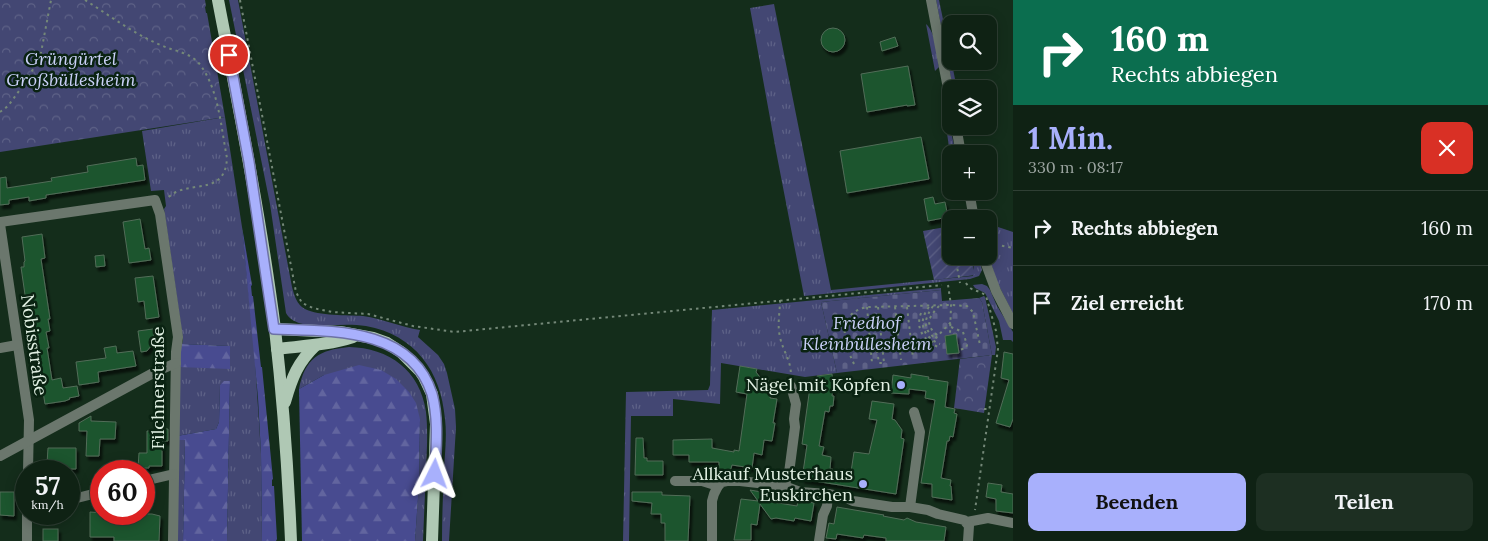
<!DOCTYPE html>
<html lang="de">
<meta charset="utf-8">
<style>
:root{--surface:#0f2214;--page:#1d2f22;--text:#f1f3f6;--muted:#9ba4a0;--line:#2f3f34;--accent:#a8b0fc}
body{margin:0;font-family:Lora,serif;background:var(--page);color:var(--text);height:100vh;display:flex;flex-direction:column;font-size:19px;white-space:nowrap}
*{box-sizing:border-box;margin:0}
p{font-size:16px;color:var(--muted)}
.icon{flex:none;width:28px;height:28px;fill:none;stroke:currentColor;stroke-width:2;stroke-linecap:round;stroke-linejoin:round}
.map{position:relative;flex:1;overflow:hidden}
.sheet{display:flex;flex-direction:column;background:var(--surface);width:475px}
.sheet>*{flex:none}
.banner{background:#0b6e4f;color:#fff;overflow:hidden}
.fabs{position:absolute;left:942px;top:15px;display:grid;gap:10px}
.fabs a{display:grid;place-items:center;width:55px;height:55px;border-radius:10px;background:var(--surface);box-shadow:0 2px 12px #0003,0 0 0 1px var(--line);font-size:25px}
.speed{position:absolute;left:15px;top:460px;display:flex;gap:10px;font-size:25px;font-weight:700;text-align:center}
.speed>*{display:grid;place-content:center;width:65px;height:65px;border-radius:50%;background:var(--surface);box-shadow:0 2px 12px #0003,0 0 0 1px var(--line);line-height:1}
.speed small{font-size:12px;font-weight:400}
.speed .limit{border:8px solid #d22;background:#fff;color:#111}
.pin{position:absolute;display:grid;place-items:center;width:42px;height:42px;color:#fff;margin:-21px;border:2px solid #fff;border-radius:50%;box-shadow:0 1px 5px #0007}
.me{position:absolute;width:55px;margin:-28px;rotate:3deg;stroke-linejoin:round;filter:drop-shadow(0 0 4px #0008)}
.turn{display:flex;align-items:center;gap:18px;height:105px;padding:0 15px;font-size:22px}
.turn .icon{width:65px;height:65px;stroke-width:2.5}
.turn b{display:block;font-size:35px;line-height:42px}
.round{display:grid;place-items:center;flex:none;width:52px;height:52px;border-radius:10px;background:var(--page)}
.overview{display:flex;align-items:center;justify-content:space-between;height:85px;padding:0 15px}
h1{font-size:30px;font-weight:700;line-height:38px;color:var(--accent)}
.cta{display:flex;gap:10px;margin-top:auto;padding:10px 15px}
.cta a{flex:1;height:58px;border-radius:10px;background:var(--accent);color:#111;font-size:20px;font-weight:700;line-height:58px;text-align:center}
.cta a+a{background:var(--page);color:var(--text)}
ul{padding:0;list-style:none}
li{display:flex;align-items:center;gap:15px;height:75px;padding:0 15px;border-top:1px solid var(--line)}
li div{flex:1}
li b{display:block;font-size:19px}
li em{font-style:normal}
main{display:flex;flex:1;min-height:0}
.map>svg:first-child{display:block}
</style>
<main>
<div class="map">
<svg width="1013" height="541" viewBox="0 0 1013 541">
<defs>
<pattern id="grass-tufts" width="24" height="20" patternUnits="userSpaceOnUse" patternTransform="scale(1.25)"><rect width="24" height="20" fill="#434773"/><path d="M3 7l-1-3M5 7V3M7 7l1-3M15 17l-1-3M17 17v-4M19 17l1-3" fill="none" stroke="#5e6287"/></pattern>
<pattern id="forest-firs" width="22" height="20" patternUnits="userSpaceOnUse" patternTransform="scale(1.25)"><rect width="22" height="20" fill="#484b90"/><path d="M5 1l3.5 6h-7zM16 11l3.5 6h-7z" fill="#62659f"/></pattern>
<pattern id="cemetery-stones" width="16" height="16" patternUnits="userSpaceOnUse" patternTransform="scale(1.25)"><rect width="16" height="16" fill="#434773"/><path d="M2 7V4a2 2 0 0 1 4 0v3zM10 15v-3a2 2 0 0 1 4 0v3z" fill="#5e6287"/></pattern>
<pattern id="park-crowns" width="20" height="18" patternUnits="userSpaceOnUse" patternTransform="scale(1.25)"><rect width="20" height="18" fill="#434773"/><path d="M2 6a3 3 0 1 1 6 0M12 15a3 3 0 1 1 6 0" fill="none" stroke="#5e6287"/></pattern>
<pattern id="garden-furrows" width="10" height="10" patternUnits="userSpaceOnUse" patternTransform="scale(1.25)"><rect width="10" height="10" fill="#434773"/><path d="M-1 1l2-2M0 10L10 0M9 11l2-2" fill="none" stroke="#5e6287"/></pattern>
<filter id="shadow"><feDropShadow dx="2.5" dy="4" stdDeviation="1" flood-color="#0009"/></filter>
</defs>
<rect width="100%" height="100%" fill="#142d1b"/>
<g fill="url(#grass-tufts)">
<path d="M229,0H238L292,287C294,295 297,305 305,309C319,316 347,315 363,316C383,319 401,327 420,330L418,337L438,355L444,364L447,373L455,409L456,427L449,541H442C442,517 443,493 444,469C445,452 447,436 445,419C441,371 415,335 366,326C354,324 340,325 328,325C314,325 294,327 286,313L270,204Z"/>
<path d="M936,0H939L945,29H949L951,43L948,44L957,89H953Z"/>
<path d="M774,4L831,290L973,276L974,268L971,256H978L982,270L979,276L970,279L804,296L776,151L750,8Z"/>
<path d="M926,24C936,33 937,54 939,67L935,71Z"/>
<path d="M225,117L242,227L254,346L261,454L262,541H227L230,381L220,385L219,422L216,429L177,436L179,367L230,346L182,344L183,340L164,209L166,206L164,190L151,191L142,131Z"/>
<path d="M945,120L949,123L956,154H951V160Z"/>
<path d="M989,224L1013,232V314L996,280L989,256Z"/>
<path d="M982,284L987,286L990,290L997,306L1013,332V342L1011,340H1003L999,321L985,293L975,288L973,285Z"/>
<path d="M941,288V290L821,302L837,373L805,377L721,363L720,404L673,399V416H631L629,541H623L626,392L708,390L710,385L712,310Z"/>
<path d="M984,296L985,297L996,347L995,355H992L982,302L979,298Z"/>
<path d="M349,347C389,348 420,370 426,412C428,430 427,450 426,469C425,493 424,517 423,541H415L419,484L420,419L324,375L299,389C305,358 319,350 349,347Z"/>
<path d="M177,440H185L183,541H176Z"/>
</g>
<g fill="url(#forest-firs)">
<path d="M242,227L252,285L251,286L252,296H253L261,367H262L273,479L272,480V486H274L277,539L276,541H262L261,454L258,398Z"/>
<path d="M182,344L230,346V369L179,367L180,351Z"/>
<path d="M359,365L381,370L396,379L409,392L416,403L420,419L419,484L415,541H302L299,389L324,375Z"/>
<path d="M224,381H230L227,541H183L185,440H177V436L216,429L219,422L220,385Z"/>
</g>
<path fill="url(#cemetery-stones)" d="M941,290L942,301L979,298L982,302L992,355L837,373L821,302Z"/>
<g fill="url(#park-crowns)">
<path d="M0,0H205L206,6L205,7L206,13H207L225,117L0,152Z"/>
<path d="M992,355L984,413L954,408L960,359Z"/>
</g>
<path fill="url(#garden-furrows)" d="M951,226V256H971L975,275L968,276L934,280L923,231Z"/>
<g fill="#1a542e" stroke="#526d58" filter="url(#shadow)">
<circle cx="833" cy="40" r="12"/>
<path d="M895,37L898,46L882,51L880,42Z"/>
<path d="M908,66L915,105L907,106V105L867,112L861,74Z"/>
<path d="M921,137L929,179L847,193L840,151Z"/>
<path d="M136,158L137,166L143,165L145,180L46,195V198L29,201V197L9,200V204L0,205V178L6,177L7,188L52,181L51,178L88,172L87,166Z"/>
<path d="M933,197L935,204L945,202L948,217L928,221L924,199Z"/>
<path d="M140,219L145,249L149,248L151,260L129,263L123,222Z"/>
<path d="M42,234L45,258L41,259L50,319H48L50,331L46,332L49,348H47L52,380L61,378L63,388L77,386L79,396L69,398L70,399L65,401L45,404L36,350H33L21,267H24V262L25,261L22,237Z"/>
<path d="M104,255L105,266L96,267L95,256Z"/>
<path d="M153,276L159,317L146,319L144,301L138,302L135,278Z"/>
<path d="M153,329L155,346H151L147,351L141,352L138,331Z"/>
<path d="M956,334L959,353L947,354L945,336Z"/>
<path d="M116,346L117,353L133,351L136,366L98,372L99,382L79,385L76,362L106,358L104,348Z"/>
<path d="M1004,352L1013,354V419L1010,427L996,423L1009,380L1001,378Z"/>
<path d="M740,366L757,369L756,372L762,380L769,381L768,388L771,392L770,398L777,399L773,423H775L772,441L764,440L762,455L754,453L752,468L732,465L730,472L719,470V462H689V455H673V440L712,439V448L734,452V450L739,451L747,394L736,392Z"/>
<path d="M832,374L833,384L832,396H834L833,406H830L829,412L825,411L819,446L824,447L822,455L831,457L830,469L851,472L854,452L869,454L877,420L869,419L872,401L894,404L892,419L895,420L902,430L901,438L904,439L896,494L802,479L807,445L802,444L810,387L819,388L817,376Z"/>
<path d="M911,374L929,377L928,379L948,382L945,407L955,409L954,413L957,414L953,437L950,436L949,441H947L941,478L951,480L950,486H951L952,500L932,497V484L921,483L935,400L925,398L926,391L909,389V394L891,393L893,375L911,378Z"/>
<path d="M91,416V421L116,422L115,439H100L99,456H86L87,431H79V423Z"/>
<path d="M158,429H168V441H162V466H149V468H138L139,453H147V431H158Z"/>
<path d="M636,438H643L644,458H647V461H663V475H635Z"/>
<path d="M48,448H76V469H67V471H52V464H47Z"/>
<path d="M988,483L1002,485L1001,492L1013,494V513L996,511V499L986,497Z"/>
<path d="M750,490L767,493L766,501L797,506L798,501L814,503L811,521L795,518L794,521L776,518L771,519L760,504L757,525L751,524V540H734L741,499L758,501Z"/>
<path d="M0,492H14V516L0,515Z"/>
<path d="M632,492H662V495L690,496L688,541H665V523H661V514H651L652,503L632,501Z"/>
<path d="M837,507L884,515L883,516L904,520L907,518L916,522L946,527L944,541H886V538L864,535L863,538L837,534L836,539L826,538L829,523L834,524Z"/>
<path d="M90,512L116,514V517L141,518V514H152L160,516L159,541H114V537H90Z"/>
<rect x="43" y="529" width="15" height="12"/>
</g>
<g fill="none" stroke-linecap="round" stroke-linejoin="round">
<g stroke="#748878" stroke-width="2" stroke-dasharray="2.5 4" stroke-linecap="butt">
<path d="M85,0C112,17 138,37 168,48C180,52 194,55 201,66C219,91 221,128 227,158C225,193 198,182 176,192C172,194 169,197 166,199"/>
<path d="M240,0L296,292L302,303L313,308L332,312L368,314L413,326L455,332L942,285"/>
<path d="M0,112L8,106L24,84L40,58L51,0"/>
<path d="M951,238V240"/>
<path d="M989,245H998L1013,248"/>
<path d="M955,256L960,283"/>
<path d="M966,283C972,293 979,289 986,296L996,331L998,349L975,510"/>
<path d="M948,285L951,305L950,335"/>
<path d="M780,300C780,313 777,324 780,337C783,352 791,359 791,376"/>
<path d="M933,306C925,318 921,328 935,338"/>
<path d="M867,307L872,363"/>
<path d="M878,307L884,363H879L877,350H882"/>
<path d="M895,307L901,360"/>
<path d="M907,307L913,358"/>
<path d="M929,307C917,322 923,337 940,344"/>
<path d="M921,313C915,329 924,340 938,347"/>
<path d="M951,327L963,332L967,345L966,348L959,350"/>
<path d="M937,335C924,324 929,317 939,306"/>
<path d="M931,343L951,322"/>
<path d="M854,364C844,343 835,314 867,307L951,305L967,306L973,312L980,345"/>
<path d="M984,409H989"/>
</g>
<g stroke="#6b776d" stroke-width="10">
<path d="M931,0L951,104"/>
<path d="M956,126L961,154"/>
<path d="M969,191L974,219"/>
<path d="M0,222L155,200L160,214L178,337L176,352L173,541"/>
<path d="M0,224L29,420L28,471"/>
<path d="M983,256L996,291L1013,324"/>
<path d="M0,348L17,345"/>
<path d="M0,456L155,372L176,363"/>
<path d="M144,481L174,474"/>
<path d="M675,481H702L718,486"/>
<path d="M784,486L789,473L795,427L794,419L796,404L791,386"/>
<path d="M69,500L101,492"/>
<path d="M910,507L920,432L914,412"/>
<path d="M967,522L988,518L1013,523"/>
<path d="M27,541V514"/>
<path d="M712,541V501L714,494L718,486L722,482L727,481H740L784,486L800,492L828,494L844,497L853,501L892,507H910L928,510L938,514L964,520L969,526L968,541"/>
<path d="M819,541L823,515L827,506L828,494"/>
</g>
<g stroke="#afc8b4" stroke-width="12">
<path d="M218,0C239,109 261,219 275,329C283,399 288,470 291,541"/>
<path d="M275,329L340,332L373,338L387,343L401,352L420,371L424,377L432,394L436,424L432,541"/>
<path d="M277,349C302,346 329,345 353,337"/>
<path d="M285,402C292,377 298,362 316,345"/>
</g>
</g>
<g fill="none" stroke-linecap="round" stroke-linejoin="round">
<g stroke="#6d72a4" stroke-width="12">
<path id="route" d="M229,55L249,162L274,329C331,331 411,327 432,394C439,420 436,448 435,474"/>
</g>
<use href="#route" stroke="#a8b0fc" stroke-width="9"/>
</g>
<g fill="#a8b0fc" stroke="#0a2312" stroke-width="2">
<circle cx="901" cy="385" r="5"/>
<circle cx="863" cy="484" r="5"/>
</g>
<g text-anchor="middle" stroke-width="5" stroke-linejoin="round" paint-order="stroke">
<g font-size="18" font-style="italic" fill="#cbd1f9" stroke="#0a2312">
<text x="71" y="65">Grüngürtel<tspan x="71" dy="21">Großbüllesheim</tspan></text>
<text x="867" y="329">Friedhof<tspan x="867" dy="21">Kleinbüllesheim</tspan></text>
</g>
<g font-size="18" fill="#e1f0e3" stroke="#0a2312">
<text transform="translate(34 345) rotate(82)" y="6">Nobisstraße</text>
<text transform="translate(158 388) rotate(-90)" y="6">Filchnerstraße</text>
</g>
<g font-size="18" fill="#e1f0e3" stroke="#0a2312" text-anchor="end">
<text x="891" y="391">Nägel mit Köpfen</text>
<text x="853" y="480">Allkauf Musterhaus<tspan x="853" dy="21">Euskirchen</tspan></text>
</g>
</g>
</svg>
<div class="fabs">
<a><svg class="icon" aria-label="search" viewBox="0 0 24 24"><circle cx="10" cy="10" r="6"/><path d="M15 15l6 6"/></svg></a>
<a><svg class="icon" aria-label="layers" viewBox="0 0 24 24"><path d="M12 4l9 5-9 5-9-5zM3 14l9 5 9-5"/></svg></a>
<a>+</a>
<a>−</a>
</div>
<div class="speed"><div>57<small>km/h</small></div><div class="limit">60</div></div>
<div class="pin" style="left:229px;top:55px;background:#d93025"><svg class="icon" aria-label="arrive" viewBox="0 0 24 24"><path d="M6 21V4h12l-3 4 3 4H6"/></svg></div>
<svg class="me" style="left:435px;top:474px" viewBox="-20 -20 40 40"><path d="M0-17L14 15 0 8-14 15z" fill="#a8b0fc" stroke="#fff" stroke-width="4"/></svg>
</div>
<section class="sheet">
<div class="banner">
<div class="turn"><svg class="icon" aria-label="right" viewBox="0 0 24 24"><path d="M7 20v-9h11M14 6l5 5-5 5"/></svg><div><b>160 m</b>Rechts abbiegen</div></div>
</div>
<div class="overview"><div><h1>1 Min.</h1><p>330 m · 08:17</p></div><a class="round" style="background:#d93025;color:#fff"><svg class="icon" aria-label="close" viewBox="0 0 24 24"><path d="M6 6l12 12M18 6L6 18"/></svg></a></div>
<ul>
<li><svg class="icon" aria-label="right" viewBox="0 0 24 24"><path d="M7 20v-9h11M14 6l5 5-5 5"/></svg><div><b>Rechts abbiegen</b></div><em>160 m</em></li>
<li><svg class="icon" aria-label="arrive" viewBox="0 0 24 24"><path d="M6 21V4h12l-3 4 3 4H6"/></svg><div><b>Ziel erreicht</b></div><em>170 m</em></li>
</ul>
<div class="cta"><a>Beenden</a><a>Teilen</a></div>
</section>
</main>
